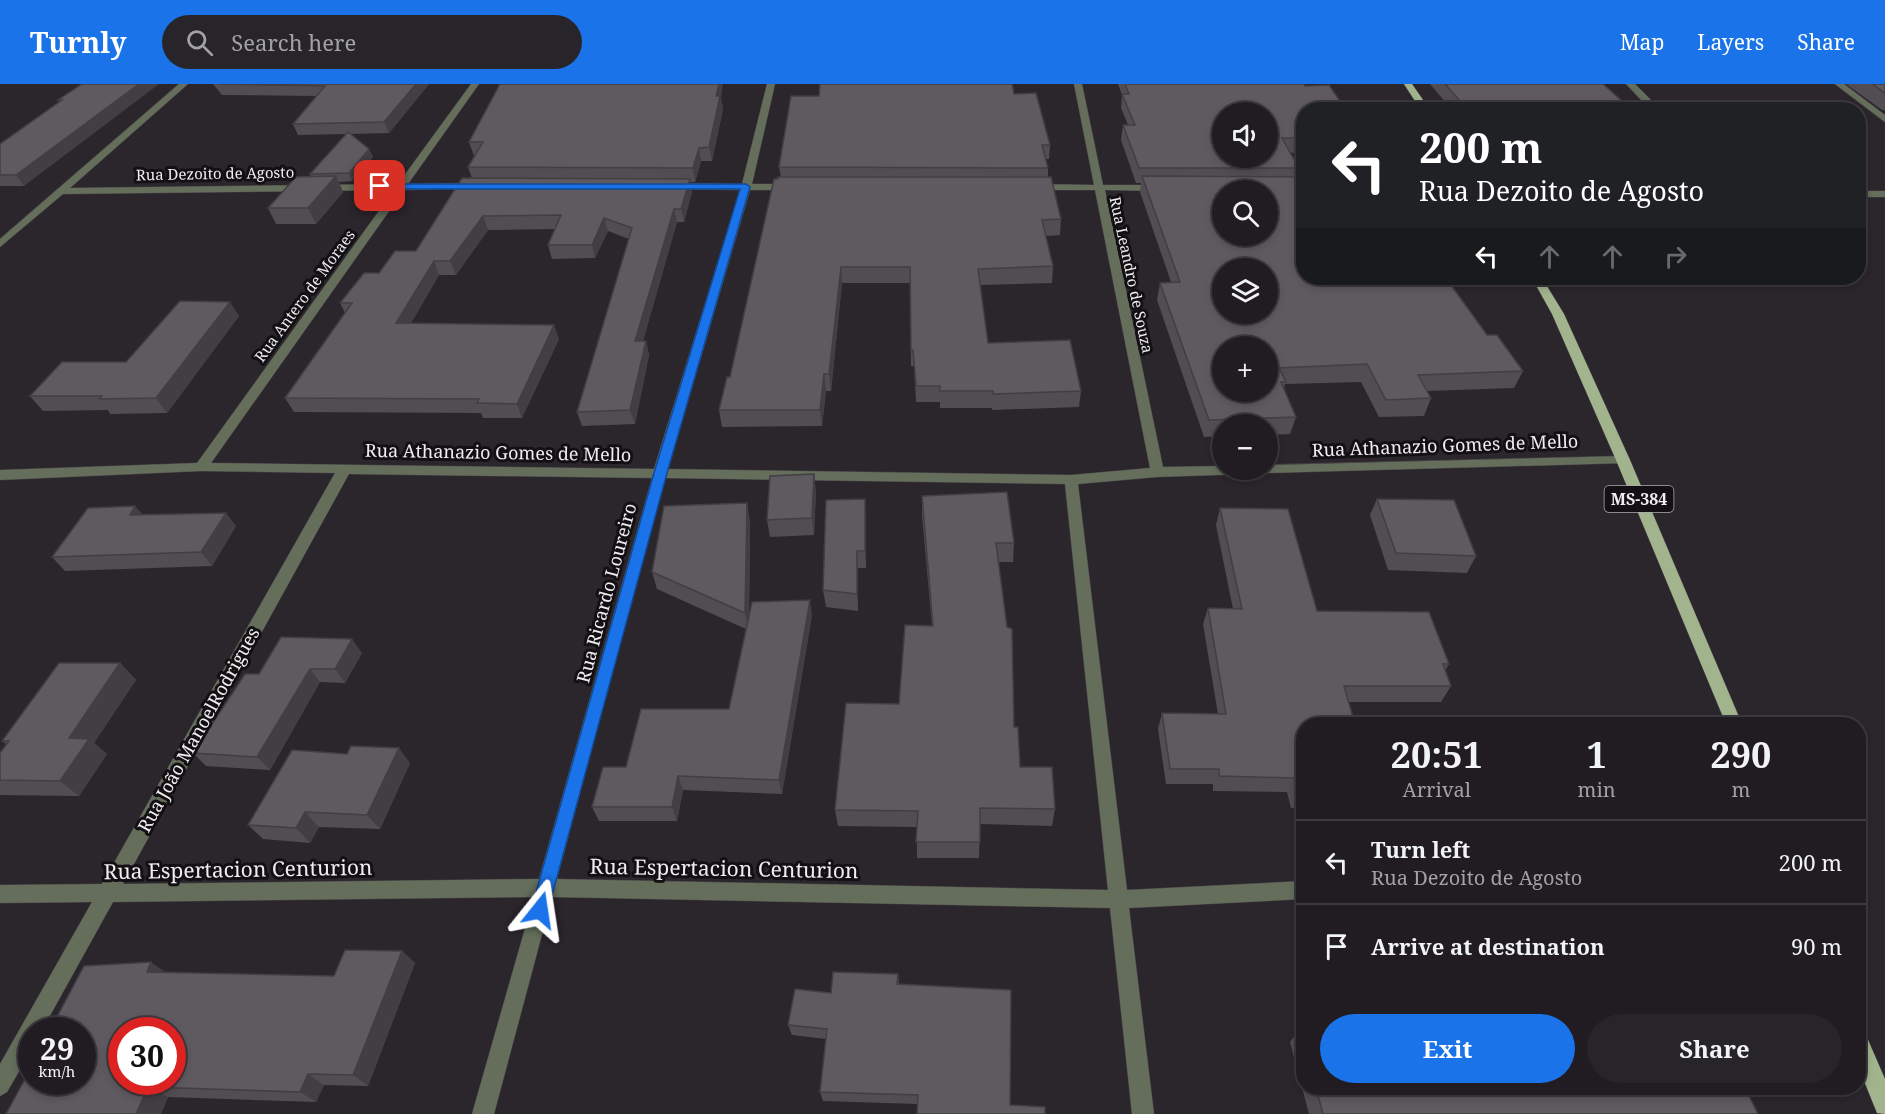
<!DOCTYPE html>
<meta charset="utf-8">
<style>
:root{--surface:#201c21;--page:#28252a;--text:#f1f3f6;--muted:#a2a1a5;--line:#3d3a3f;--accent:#1a73e8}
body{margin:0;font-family:"Noto Serif",serif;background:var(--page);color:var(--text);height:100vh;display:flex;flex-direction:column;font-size:22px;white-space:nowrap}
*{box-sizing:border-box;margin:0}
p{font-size:20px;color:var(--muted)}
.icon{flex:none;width:33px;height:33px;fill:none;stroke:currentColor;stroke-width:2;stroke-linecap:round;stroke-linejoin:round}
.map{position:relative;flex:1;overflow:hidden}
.sheet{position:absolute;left:1296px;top:633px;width:570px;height:378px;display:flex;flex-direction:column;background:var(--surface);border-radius:24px;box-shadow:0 3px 9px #0003,0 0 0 2px var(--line)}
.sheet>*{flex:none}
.hud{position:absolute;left:1296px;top:18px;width:570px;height:183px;border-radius:24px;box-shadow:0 3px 9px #0003,0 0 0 2px var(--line);background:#202124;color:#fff;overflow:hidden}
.buttons{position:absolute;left:1212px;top:18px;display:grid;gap:12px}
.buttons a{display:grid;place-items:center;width:66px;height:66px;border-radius:50%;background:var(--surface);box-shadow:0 3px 9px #0003,0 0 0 2px var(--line);font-size:30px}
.speed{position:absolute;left:18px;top:933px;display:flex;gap:12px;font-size:30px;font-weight:700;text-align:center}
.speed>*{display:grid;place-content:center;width:78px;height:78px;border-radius:50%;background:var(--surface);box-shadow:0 3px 9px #0003,0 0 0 2px var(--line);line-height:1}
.speed small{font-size:15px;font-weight:400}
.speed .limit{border:9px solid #d22;background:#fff;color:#111}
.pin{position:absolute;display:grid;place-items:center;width:51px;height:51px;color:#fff;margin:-26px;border-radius:12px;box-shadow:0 3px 9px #0006}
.me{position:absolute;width:66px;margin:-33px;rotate:15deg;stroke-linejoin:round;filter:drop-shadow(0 0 4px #0008)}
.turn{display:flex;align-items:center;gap:21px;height:126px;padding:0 24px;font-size:27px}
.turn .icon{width:78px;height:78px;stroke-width:2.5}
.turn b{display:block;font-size:42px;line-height:51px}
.lanes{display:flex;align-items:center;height:57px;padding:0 24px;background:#0003;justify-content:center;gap:30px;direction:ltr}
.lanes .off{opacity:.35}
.eta{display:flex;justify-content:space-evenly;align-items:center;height:102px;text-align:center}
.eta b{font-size:36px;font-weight:700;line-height:42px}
.action{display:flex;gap:12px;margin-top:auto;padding:12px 24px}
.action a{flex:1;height:69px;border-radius:36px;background:var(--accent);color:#fff;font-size:24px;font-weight:700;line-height:69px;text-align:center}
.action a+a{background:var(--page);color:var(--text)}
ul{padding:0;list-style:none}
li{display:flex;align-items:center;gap:18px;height:84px;padding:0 24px;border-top:2px solid var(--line)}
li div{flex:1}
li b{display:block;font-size:22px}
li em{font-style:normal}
header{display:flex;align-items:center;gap:36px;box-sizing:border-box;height:84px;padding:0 30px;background:var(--accent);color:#fff}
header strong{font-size:28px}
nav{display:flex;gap:33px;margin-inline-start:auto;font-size:21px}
.search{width:420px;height:54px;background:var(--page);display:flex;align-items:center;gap:15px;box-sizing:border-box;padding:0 21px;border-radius:33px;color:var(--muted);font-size:22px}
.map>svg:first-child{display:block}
</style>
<header>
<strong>Turnly</strong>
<div class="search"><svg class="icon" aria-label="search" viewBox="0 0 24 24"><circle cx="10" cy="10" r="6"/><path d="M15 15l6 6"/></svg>Search here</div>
<nav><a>Map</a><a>Layers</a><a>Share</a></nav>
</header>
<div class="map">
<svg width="1885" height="1030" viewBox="0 0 1885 1030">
<rect width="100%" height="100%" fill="#2b262c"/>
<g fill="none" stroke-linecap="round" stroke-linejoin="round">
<g stroke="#474247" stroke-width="1">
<g id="street">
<path d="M179,0H188L70,104L398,100L471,0H479L408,100L479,99L484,102L482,104L404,106L211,379L654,385L740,106L671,105L666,102L671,99L742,100L767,0H775L752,100H791L796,103L791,106H750L668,385L1071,391L1150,384L1095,106H1034L1029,103L1034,100L1094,101L1074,0H1082L1103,101H1160L1165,104L1160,107L1105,106L1163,383L1222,382V386H1255L1248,390L1157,393L1078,400L1127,806L1304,797V815L1129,824L1154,1030H1132L1110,824L552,813L494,1030H472L534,813L113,818L42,946H32V965L7,1008L0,1012V980L92,818L0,819V801L102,800L335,389L201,387L0,396V386L197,379L394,106L63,110L0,163V155ZM349,390L652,394L539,795L123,800ZM665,394L1065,400L1108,806L557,795Z"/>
<path d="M1626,0H1635L1661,26H1651Z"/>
<path d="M1835,0H1844L1885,31V38Z"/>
<rect x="1858" y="107" width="27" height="6"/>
<path d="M1623,372L1628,373L1630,376L1628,379L1268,389L1262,386H1268V381Z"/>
</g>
</g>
<g stroke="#474247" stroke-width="1">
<g id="primary">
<path d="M1404,0H1412L1430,26H1421Z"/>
<path d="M1532,194H1542L1564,230L1630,376L1742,640H1726L1616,376L1552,230Z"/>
<path d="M1858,946L1865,949L1885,995V1030L1877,1029L1858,982Z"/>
</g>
</g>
<use href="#street" fill="#646e5b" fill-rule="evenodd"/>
<use href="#primary" fill="#a1b48d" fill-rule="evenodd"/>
</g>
<g fill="#524d53">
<path d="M82,0L24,102H0V60L59,18L58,16Z"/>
<path d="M213,0H429L389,49L351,50L369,65L373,73L352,97L339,98L343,108L316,140H276L268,124L311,93L310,90L346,50L298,51L293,40L316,12L222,11Z"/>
<path d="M1118,0H1304V68L1290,69L1299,84L1296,93L1304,194L1487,251L1523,287L1514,304L1427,307L1431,314L1424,332L1379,333L1361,298L1285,300L1284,305L1296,333L1290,350L1268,351V340H1222V352L1204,353L1157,216L1160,199L1171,198L1140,108L1141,99H1136L1121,56L1123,41H1128L1121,24L1122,11Z"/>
<path d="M1430,0H1603L1632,26H1452Z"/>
<path d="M1846,0H1885V26H1882Z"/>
<path d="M1014,10L1050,61L1049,75H1046L1048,84V93L1061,135L1060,151L1046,152L1053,182L1052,199L980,201L988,259L1081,307L1079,323L992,326V324H940V318H916L914,282H911L910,199H842L831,307H826L822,342L722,343L719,326L730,293L778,95L781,93L779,83Z"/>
<path d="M721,14L723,25L712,77H701L695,98H690L692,108L684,138H677L643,257H646L649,271L635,340L582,342L577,328L629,155L608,147L595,174L552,175L548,161L555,145L488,146L456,191H439L411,239L559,255L522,334H483L481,329L294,328L285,314L345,229L340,219L379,189L416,167L472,94L468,83L475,72H474L469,58Z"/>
<path d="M239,232L167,329L110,330L108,326L43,327L30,312L126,278Z"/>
<path d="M816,407L814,451L770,453L767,436Z"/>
<path d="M922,412L1014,459L1013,478H999L1014,643L1020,683L1055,725L1052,742L980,740L979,774H917V743L838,742L835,726L899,620L932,542L922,431Z"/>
<path d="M1377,415L1476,472L1467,489L1388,486L1370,431Z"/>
<path d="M135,422L142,430L236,442L212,482L65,487L52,473Z"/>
<path d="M1220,424L1317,527L1449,580L1445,587L1451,602L1441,618H1348L1304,640V724H1291L1287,708L1213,707V700H1166L1158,645L1162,629L1218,630L1203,540L1208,524L1233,525L1216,441Z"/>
<path d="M866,432V484H858V527L826,523L823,506Z"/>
<path d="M750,436L749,530L812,531L782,710L683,706L677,737H599L592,723L626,683L729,625L746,545L657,505L652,488Z"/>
<path d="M362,569L345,599L320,598L270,686L206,682L193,669L259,590Z"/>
<path d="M120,579L136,596L94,659L107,670L79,712L0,711V669L6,660L2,657Z"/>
<path d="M410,679L380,745L319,743L310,759L263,755L248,741Z"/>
<path d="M402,867L415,879L368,1002L324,1001L316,1018L168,1013L161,1030H6L166,888L334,892Z"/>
<path d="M898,890L899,900L1011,906L917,1020L823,1017L820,1008L826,955L792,951L788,941L831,909Z"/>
<path d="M1301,944H1304V1004H1745L1758,1030H1309L1290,958Z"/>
</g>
<g fill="#423e43">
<path d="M139,0H159L24,102L16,91Z"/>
<path d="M416,0H429L389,49L384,38Z"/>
<path d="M719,0H723L721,14L723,25L712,77L709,63Z"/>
<path d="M699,64L701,77L695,98L693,84Z"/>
<path d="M369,65L373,73L352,97L349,89Z"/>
<path d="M336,92L343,108L316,140L308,124Z"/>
<path d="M690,95L692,108L684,138L681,125Z"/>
<path d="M674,125L677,138L639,271L635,257Z"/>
<path d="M483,132L488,146L456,191L450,177Z"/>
<path d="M604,134L608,147L595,174L592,161Z"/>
<path d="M434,177L439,191L403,253L396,239Z"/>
<path d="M841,183L842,199L831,307L829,290Z"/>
<path d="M230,218L239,232L167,329L156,314Z"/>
<path d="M554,241L559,255L522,334L517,320Z"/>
<path d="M646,257L649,271L635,340L630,326Z"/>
<path d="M824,290L826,307L822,342L820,326Z"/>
<path d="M814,390L816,407L814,451L812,434Z"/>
<path d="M865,415L866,432V484L865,467Z"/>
<path d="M747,419L750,436L749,546L745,529Z"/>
<path d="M135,422L147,436L130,431Z"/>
<path d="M226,429L236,442L212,482L201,468Z"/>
<path d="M857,467L858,484V527L857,510Z"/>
<path d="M810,516L812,531L782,710L779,696Z"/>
<path d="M352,555L362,569L345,599L335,585Z"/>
<path d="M120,579L136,596L94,659L107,670L79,712L60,697L69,654Z"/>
<path d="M310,585L320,598L270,686L257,673Z"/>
<path d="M399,664L410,679L380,745L367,731Z"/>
<path d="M678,692L683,706L677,737L672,723Z"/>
<path d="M305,728L319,743L310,759L296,744Z"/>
<path d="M402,867L415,879L368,1002L353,991Z"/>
<path d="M151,878L169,891L147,888Z"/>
<path d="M308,990L324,1001L316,1018L300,1008Z"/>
<path d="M148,1003L168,1013L161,1030H136Z"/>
</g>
<g fill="#5f5960" stroke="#423e43" stroke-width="1.5" fill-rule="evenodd">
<path d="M82,0H139L16,91H0V60L62,16H58Z"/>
<path d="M220,0H416L384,38L293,40L325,2Z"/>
<path d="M500,0H719L716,12H720L709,63L699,64L693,84L468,83L483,58H469Z"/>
<path d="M820,0H1012L1014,10L1036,9L1050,61H1042L1048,84L779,83L791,12H819Z"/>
<path d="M1125,0H1304L1305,2L1329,1L1346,26H1304V54H1282L1299,84H1139L1123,41H1135L1122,10H1129ZM1222,28H1268V74H1222Z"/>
<path d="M1445,0H1603L1632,26H1468Z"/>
<path d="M1872,0H1885V9Z"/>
<path d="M348,48L369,65L349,89L310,90Z"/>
<path d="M336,92L308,124H268L296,93Z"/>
<path d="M1142,92L1304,93V194H1446L1487,251H1497L1523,287L1418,291L1431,314L1386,316L1367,280L1279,284L1286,298H1281L1296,333L1209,336L1160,199L1180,198ZM1222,106H1268V152H1222ZM1222,184H1268V230H1222ZM1222,262H1268V308H1222Z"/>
<path d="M778,93H1051L1061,135L1042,136L1053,182L978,185L988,259L1070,256L1081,307L993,310V307H940V302H916L913,266H911L910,183H841L829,290H824L820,326H719L727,293H730L774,95H778Z"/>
<path d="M462,94L690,95L681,125H674L635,257H646L630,326L577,328L632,144L604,134L592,161H548L561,131L483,132L450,177H434L396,239L554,241L517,320L477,319L479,315L285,314L352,219H340L364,189H379L395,167H416Z"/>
<path d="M180,217L230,218L156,314L99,315L102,312H30L62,278H126Z"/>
<path d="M814,390L812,434L767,436L770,392Z"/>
<path d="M1007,408L1014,459H996L1007,543L1012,545L1014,643H1018L1020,683H1052L1055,725L980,724V758H916L918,727L835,726L846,619L899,620L905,541L933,542L922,412Z"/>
<path d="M865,415V467H857V510L823,506L826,416Z"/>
<path d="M1377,415L1454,416L1476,472L1396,469Z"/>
<path d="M747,419L745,529L652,488L664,422Z"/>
<path d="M135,422L130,431L226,429L201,468L52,473L88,424Z"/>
<path d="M1220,424L1288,425L1317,527L1429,528L1449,580H1443L1451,602H1344L1355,640H1304V709H1298L1294,694L1219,692V685H1170L1162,629L1226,630L1208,524L1242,525Z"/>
<path d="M810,516L779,696L678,692L672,723H592L603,683H626L641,625H729L752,518Z"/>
<path d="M281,553L352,555L335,585H310L257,673L193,669L245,590H259Z"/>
<path d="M59,579H120L69,654L89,655L60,697L0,696V669L9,657H2Z"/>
<path d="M351,662L399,664L367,731L305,728L296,744L248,741L292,666L347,670Z"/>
<path d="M345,866L402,867L353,991L308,990L300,1008L148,1003L136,1030H6L32,982V998H82V946H50L84,882L151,878L147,888L334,892ZM122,946H172V998H122Z"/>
<path d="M833,888L898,890L897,900L1011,906L1010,1021L1045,1023V1030H917L918,1011L820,1008L827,945L788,941L795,905L831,909Z"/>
<path d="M1301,944H1304V954Z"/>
<path d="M1316,1004H1745L1758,1030H1323Z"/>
</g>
<path fill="#1a73e8" stroke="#114b97" stroke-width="1.5" d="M377,100H746L750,103L667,389L548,826L546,832L540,835L534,832L531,826L654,389L740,105H380L375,102Z"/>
<g text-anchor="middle" stroke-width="6" stroke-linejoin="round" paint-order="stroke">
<g font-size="15" fill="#f0ecf0" stroke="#121013">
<text transform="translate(215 90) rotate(-1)" y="5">Rua Dezoito de Agosto</text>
<text transform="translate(1131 191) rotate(78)" y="5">Rua Leandro de Souza</text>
<text transform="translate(305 212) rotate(-54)" y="5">Rua Antero de Moraes</text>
</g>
<rect fill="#121013" stroke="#adaaae" stroke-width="1.5" x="1604.5" y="402" width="69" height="26" rx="4.5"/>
<g font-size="16" font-weight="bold" fill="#f0ecf0">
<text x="1639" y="421">MS-384</text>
</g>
<g font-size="18" fill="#f0ecf0" stroke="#121013">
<text transform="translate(1445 362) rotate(-2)" y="6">Rua Athanazio Gomes de Mello</text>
<text transform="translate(498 369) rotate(1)" y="6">Rua Athanazio Gomes de Mello</text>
<text transform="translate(607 509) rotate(-75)" y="6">Rua Ricardo Loureiro</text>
<text transform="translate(199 646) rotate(-61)" y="6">Rua João ManoelRodrigues</text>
</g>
<g font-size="21" fill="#f0ecf0" stroke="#121013">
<text transform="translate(724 785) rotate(1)" y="7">Rua Espertacion Centurion</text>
<text transform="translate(238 786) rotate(-1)" y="7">Rua Espertacion Centurion</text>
</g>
</g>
</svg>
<div class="buttons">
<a><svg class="icon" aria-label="sound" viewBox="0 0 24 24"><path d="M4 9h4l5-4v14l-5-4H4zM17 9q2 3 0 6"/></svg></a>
<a><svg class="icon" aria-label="search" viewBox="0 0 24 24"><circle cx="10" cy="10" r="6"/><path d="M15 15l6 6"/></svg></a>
<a><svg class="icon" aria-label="layers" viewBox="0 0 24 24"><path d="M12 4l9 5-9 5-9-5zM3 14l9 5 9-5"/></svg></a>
<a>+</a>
<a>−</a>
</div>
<div class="speed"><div>29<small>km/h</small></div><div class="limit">30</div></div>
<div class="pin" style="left:380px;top:102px;background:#d93025"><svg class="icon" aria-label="arrive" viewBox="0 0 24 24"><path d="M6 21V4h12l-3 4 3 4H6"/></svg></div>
<svg class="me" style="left:540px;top:826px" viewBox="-20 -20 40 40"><path d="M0-17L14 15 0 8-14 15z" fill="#1a73e8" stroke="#fff" stroke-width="4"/></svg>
<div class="hud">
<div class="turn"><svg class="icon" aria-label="left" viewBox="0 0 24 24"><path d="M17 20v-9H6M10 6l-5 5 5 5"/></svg><div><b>200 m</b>Rua Dezoito de Agosto</div></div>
<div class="lanes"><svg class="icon" aria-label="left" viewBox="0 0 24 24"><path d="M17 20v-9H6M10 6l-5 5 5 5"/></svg><svg class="icon off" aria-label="ahead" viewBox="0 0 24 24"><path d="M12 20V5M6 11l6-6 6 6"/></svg><svg class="icon off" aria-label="ahead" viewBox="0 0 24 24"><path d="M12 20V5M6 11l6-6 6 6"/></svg><svg class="icon off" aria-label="right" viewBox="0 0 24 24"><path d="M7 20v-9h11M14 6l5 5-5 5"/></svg></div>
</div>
<section class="sheet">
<div class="eta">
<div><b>20:51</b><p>Arrival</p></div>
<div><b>1</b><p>min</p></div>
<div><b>290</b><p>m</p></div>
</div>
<ul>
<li><svg class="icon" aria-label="left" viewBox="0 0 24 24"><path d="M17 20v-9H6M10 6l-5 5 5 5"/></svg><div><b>Turn left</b><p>Rua Dezoito de Agosto</p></div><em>200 m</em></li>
<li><svg class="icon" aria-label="arrive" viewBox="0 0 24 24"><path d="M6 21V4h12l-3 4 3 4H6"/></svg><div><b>Arrive at destination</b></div><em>90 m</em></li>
</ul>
<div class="action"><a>Exit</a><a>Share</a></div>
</section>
</div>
